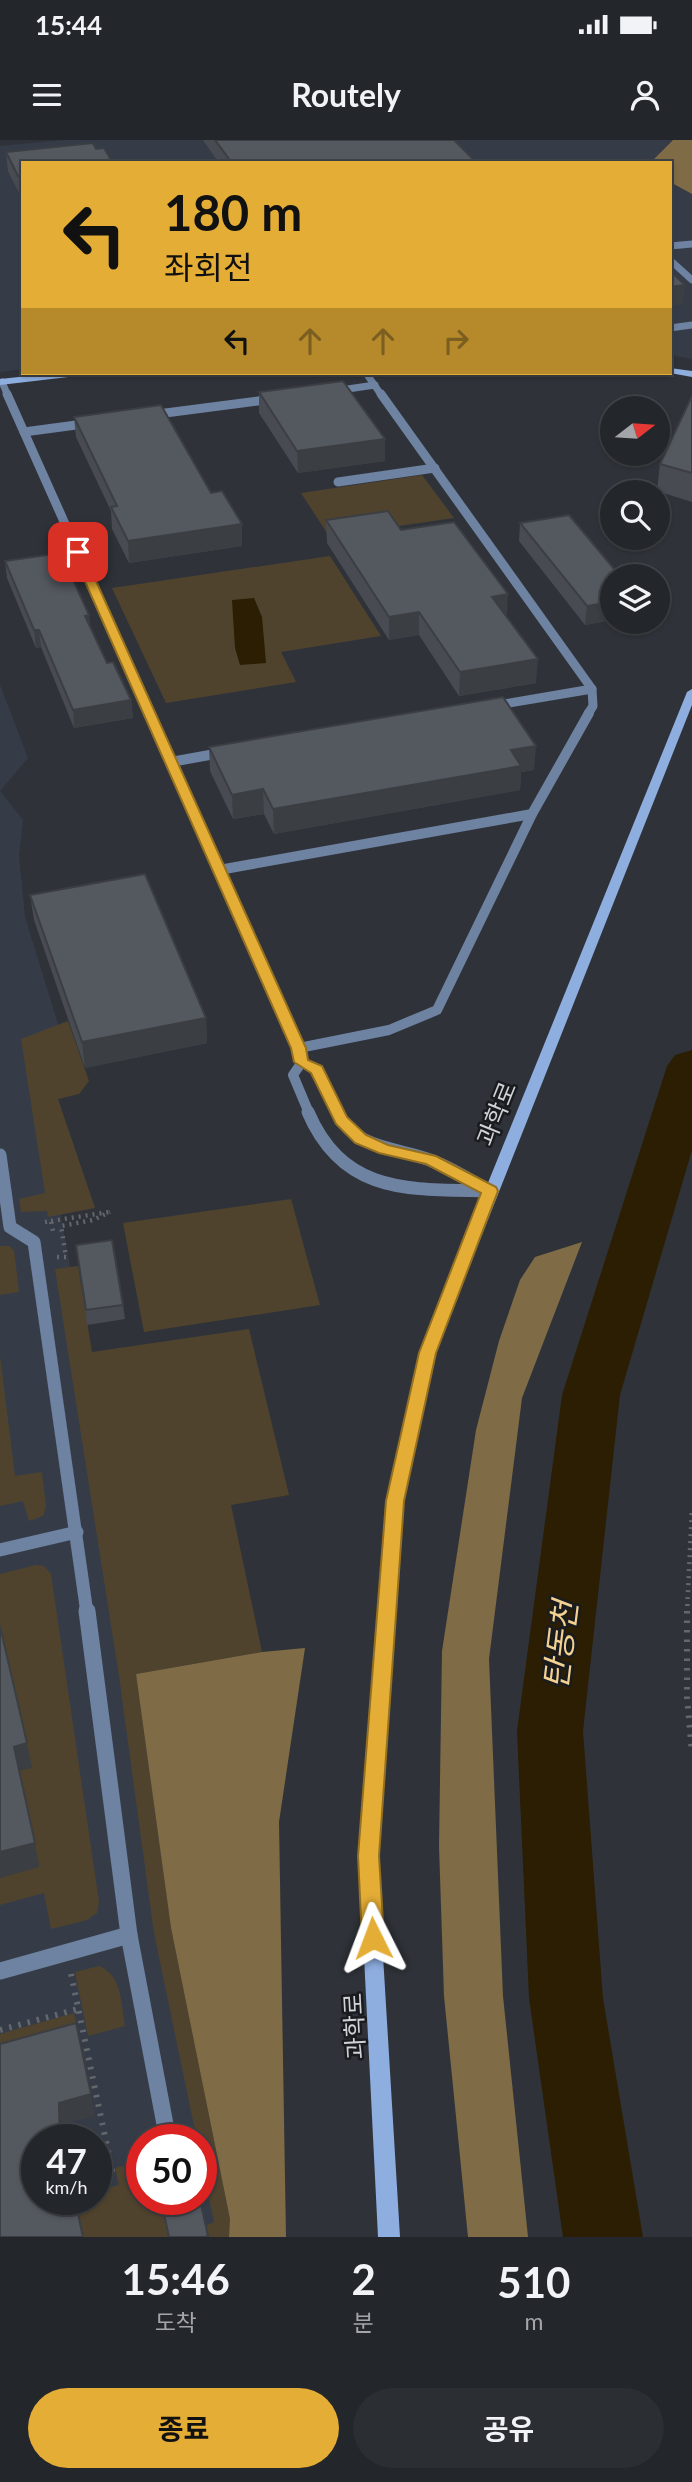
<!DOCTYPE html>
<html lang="ko">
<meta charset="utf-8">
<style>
:root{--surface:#23262b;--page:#2b2e33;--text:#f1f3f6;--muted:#a3a5a9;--line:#404347;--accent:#e4ad35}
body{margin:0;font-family:Lato,"Noto Sans KR",sans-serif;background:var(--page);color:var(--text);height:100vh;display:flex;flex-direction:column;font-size:26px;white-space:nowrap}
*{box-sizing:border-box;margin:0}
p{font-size:23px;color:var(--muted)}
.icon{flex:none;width:38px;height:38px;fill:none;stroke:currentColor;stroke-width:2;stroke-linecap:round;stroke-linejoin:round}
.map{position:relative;height:2097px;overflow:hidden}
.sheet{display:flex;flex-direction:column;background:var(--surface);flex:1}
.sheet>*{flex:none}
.top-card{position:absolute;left:21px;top:21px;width:651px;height:214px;border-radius:0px;box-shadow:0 2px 5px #0004,0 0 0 2px var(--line);background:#e4ad35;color:#111;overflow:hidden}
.needle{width:46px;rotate:73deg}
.tools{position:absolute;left:600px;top:256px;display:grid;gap:14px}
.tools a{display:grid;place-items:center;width:70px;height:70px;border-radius:50%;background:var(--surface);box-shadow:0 2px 5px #0004,0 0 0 2px var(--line);font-size:35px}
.speed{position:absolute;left:21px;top:1984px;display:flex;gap:14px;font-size:35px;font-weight:700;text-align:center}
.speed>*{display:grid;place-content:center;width:91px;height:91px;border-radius:50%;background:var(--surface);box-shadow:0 2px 5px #0004,0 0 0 2px var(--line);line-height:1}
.speed small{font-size:18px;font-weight:400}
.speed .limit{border:10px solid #d22;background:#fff;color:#111}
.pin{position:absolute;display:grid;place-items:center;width:60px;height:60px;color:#fff;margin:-30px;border-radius:14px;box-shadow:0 4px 10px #0006}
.me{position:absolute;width:77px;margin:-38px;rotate:357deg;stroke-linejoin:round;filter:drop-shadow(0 0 5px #0008)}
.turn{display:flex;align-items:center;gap:24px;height:147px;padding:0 28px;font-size:32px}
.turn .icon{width:91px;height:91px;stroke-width:2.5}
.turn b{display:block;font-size:49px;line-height:60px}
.lanes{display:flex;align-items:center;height:66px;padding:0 28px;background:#0003;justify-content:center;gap:35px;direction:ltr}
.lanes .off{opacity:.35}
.eta{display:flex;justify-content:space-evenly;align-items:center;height:119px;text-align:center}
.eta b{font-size:42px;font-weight:700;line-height:49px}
.cta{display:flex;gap:14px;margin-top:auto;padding:14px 28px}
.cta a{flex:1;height:80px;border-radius:42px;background:var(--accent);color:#111;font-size:28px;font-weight:700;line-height:80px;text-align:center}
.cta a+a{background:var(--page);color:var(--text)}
.status{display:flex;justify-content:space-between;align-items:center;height:49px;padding:0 35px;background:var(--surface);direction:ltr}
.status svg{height:19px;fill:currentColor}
header{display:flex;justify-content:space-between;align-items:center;height:91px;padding:0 28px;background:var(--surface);font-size:32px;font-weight:700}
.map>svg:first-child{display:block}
</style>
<div class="status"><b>15:44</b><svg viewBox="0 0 49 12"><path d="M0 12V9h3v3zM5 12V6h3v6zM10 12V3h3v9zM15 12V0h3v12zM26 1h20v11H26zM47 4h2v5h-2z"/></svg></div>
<header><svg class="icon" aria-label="menu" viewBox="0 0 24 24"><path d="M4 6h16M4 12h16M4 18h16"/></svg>Routely<svg class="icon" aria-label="person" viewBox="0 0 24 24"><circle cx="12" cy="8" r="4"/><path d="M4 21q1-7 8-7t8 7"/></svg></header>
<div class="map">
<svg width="692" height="2097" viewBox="0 0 692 2097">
<rect width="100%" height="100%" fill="#2f3339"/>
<g fill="#353c48" fill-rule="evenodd">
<path d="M64,0H673L650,23H23V229L0,232V6Z"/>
<path d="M670,42L692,54V219L670,215Z"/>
<path d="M0,545L28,618L0,651L23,680L19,716L25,777L70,923L35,932L70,1127L136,1534L171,1788L230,2078L286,2097H0ZM37,2000H96V2060H37ZM142,2000H201V2060H142Z"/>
</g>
<g fill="#4f432e">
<path d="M422,335L454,378L329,396L301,353Z"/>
<path d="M330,416L381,496L281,512L296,542L166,563L112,448Z"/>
<path d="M68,881L89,941L79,954L58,959L95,1068L48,1077L47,1071L21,1072L19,1059L45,1053L21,899Z"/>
<path d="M291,1059L320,1165L144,1192L123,1083Z"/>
<path d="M0,1106H9L14,1110L19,1152L0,1155Z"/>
<path d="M78,1126L92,1212L249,1189L289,1355L231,1365L262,1512L136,1534L171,1788L230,2079L229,2097H207L205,2086L214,2082L201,2020V2000H197L154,1793L119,1536L55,1129Z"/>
<path d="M0,1216L15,1336L42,1332L46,1367L43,1376L29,1381L23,1361L0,1366Z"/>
<path d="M36,1425L44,1426L51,1434L99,1762L97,1773L87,1780L51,1789L44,1753L0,1765V1738L39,1726L18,1631L31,1627L0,1487V1434Z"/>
<path d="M99,1826C122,1835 121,1863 125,1886L88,1896L75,1832Z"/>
<path d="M74,1873L81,1905L0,1928V1894Z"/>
<path d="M142,2021V2060H160L168,2097H83L76,2060H96V2051L119,2045L115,2028Z"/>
</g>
<g fill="#7f6b45">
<path d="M673,0H692V54L670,42V23H650Z"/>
<path d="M582,1102L522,1258L489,1519L503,1856L528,2097H468L444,1856L439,1706L442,1511L476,1290L499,1201L520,1140L535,1117Z"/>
<path d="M305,1508L279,1682L286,2097H229L230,2079L171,1788L136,1534L262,1512Z"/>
</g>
<path fill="#2b1e02" d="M254,458L262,477L266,523L240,525L235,508L232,460Z"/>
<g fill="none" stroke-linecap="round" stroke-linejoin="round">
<path fill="#2b1e02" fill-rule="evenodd" d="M692,910V1010L620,1255L583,1591L603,1858L643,2097H563L529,1858L517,1591L562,1255L667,926L675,915Z"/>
<g stroke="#63676c" stroke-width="4.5" stroke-dasharray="2 5" stroke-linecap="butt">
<path d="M51,1081L109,1072"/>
<path d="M45,1082L51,1081L53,1091"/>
<path d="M57,1117H66L61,1086L93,1080L110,1072"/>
<path d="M687,1473L692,1368"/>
</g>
<g stroke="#63676c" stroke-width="6" stroke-dasharray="2.5 7" stroke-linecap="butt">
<path d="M687,1471V1557L692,1613"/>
<path d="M71,1834L112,2030L96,2034"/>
<path d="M0,1890L78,1869"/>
</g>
<g stroke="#6e82a1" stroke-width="7">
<path d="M670,106L692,104"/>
<path d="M670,120L692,140"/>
<path d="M670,188L692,185"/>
<path d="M366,233L382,256"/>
<path d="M2,242L8,256"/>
<path d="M334,251L375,245"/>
</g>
<g stroke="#6e82a1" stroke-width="9">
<path d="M7,254L150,574"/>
<path d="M381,254L592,549L593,566L588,574"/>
<path d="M150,275L274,259"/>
<path d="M24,292L91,283"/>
<path d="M338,342L435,328"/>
<path d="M492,566L592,549"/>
</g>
<g stroke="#6e82a1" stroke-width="10">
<path d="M149,573L299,908L302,922L293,935L309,973"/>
<path d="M171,622L226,612"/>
<path d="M219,730L532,674"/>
<path d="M299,908L389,890L437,870L532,674L589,573"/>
<path d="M302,922L317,929L338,973"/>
</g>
<g stroke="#6e82a1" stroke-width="13">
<path d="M308,972C344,1056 411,1049 490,1051"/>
<path d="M337,972C355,1010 396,1007 430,1020C450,1027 469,1040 488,1050"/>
<path d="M0,1015L10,1087L34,1102L87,1473"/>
<path d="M0,1410L77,1392"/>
</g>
<g stroke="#6e82a1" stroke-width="17">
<path d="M87,1471L129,1795L168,2000"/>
<path d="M0,1831L129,1795"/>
</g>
<g fill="#8eaee0" fill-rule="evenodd">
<path d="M670,228L692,231V237L670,233Z"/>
<path d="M57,233H81L77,236L0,245V239Z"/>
<path d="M692,549V565L435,1213L403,1361L377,1716L400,2097H378L359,1716L387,1361L419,1213L687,552Z"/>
</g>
</g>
<g fill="#484c52">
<path d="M203,0H215L476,22L497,23H219Z"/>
<path d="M96,9L23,23V56L20,55L8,31L6,12Z"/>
<path d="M259,252L385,299V321L298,333L259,273Z"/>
<path d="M692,256V362L657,351L660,324Z"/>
<path d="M74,277L211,353L242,406L129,423L112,389L111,371L76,297Z"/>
<path d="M326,380L401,390L507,477L536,543L459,556L419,495L389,500L327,403Z"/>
<path d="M520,383L612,436V480L585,485L519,401Z"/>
<path d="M5,421L89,475L90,488L107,523L131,560L133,578L74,588L41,507L36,508L7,438Z"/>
<path d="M209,607L534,630L521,632L520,650L274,694L264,674L233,679L210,631Z"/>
<path d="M30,755L206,878L207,903L85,928L34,780Z"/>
<path d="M76,1105L123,1165L125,1179L87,1185Z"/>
<path d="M160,2060H200L208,2097H168Z"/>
</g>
<g fill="#3b3e42">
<path d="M685,145L683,165L670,166V147Z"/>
<path d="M385,299V321L298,333L297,311Z"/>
<path d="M242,384V406L129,423L128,401Z"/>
<path d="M508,454L507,478L492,457Z"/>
<path d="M612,462V480L585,485L587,466Z"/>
<path d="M419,472V495L389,500V477Z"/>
<path d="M89,475L91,493L85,476Z"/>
<path d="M34,490H39L41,507L36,508Z"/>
<path d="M538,519L536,543L459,556L460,532Z"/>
<path d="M131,560L133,578L74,588L73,570Z"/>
<path d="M536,606L534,630L521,632L520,650L274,694L273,669L511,610Z"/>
<path d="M263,649L264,674L233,679L232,655Z"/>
<path d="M206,878L207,903L85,928L82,902Z"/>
<path d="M27,1603L32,1628L18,1631L14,1607Z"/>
<path d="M35,1703L39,1727L0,1738V1712Z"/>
<path d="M91,1954L95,1976L64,1984V2000H60L59,1963Z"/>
</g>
<g fill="#54585f" stroke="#3b3e42" stroke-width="2">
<path d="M215,0H454L476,22L495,20L497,23H232Z"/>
<path d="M93,3L96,9L104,8L113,23H23V40L22,37L18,36L6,12Z"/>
<path d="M670,131L685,145L670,147Z"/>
<path d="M343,241L385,299L297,311L259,252Z"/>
<path d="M692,256V333L660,324Z"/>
<path d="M161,265L211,353L222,351L242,384L128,401L111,367L117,366L74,277Z"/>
<path d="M388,371L401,390L454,382L508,454L492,457L538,519L460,532L419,472L389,477L326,380Z"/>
<path d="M569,375L620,436H612V462L587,466L520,383Z"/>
<path d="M61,413L89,475L85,476L107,523L113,522L131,560L73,570L39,490H34L5,421Z"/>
<path d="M503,557L536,606L511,610L521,626L273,669L263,649L232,655L209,607Z"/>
<path d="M145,734L206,878L82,902L30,755Z"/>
<path d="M112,1100L123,1165L86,1170L76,1105Z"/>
<path d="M0,1486L27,1603L14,1607L35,1703L0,1712Z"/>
<path d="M76,1883L91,1954L59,1963L60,2000H37V2060H75L83,2097H0V1904Z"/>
<path d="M161,2060H200L208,2096L204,2097H169Z"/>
</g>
<path fill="#e4ad35" stroke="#947022" stroke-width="2" d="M78,409L83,412L306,908L308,920L322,926L347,977L366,995L388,1005L436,1016L496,1047L498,1051L436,1213L404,1361L379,1716L384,1798L380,1805L373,1808L365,1805L362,1798L358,1716L386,1361L419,1213L481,1053L426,1024L379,1013L355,1003L336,984L311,933L294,922L291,908L72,412Z"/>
<g text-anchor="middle" stroke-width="5" stroke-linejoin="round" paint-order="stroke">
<g font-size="24" fill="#cfd2d6" stroke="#191b1e">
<text transform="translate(497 974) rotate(-68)" y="8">과학로</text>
<text transform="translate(355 1886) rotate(-93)" y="8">과학로</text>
</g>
<g font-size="32" font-style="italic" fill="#f3d191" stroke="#191b1e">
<text transform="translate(561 1505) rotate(-83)" y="11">탄동천</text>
</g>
</g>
</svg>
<div class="tools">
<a><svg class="needle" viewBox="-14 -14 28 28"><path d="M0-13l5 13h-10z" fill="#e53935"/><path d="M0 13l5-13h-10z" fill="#a3a5a9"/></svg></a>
<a><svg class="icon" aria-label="search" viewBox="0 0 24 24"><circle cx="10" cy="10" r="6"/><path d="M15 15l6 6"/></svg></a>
<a><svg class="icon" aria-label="layers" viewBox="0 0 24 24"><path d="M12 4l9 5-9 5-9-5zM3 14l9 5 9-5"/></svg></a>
</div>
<div class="speed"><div>47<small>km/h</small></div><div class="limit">50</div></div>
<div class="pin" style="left:78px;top:412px;background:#d93025"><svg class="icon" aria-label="arrive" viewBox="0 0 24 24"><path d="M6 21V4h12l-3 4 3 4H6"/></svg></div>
<svg class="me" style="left:373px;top:1798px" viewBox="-20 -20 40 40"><path d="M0-17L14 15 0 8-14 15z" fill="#e4ad35" stroke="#fff" stroke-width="4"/></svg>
<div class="top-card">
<div class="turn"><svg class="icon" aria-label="left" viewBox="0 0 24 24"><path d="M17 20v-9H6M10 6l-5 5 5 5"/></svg><div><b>180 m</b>좌회전</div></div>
<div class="lanes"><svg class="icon" aria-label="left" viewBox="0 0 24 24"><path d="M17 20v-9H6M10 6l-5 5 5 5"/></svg><svg class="icon off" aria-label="ahead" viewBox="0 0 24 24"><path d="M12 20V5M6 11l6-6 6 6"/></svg><svg class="icon off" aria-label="ahead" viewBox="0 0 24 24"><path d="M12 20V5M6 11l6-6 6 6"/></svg><svg class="icon off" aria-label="right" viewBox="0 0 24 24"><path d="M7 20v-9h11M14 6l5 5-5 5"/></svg></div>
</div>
</div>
<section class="sheet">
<div class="eta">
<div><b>15:46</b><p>도착</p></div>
<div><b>2</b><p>분</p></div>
<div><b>510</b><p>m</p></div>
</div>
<div class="cta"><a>종료</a><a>공유</a></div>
</section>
